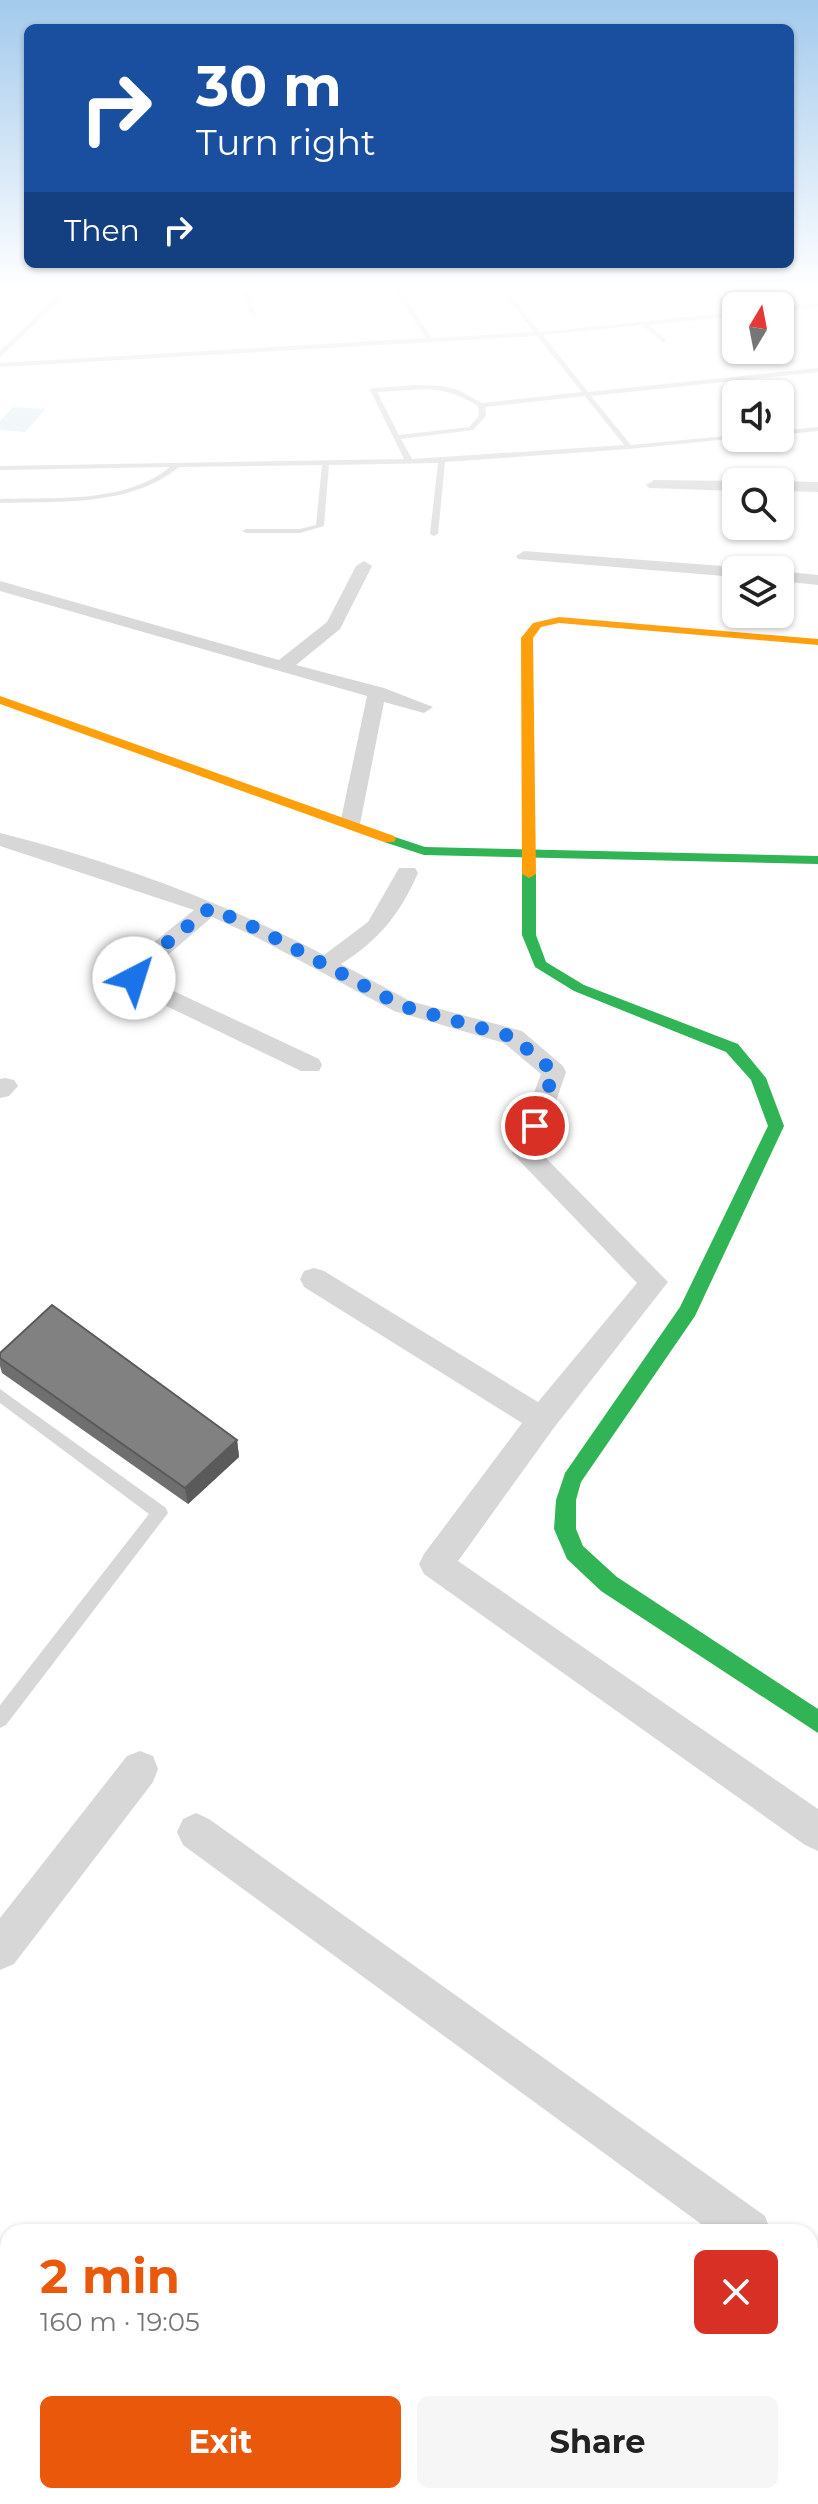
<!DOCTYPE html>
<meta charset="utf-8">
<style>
:root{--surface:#fff;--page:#f6f6f6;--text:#222;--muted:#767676;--accent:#ea580c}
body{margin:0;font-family:Montserrat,sans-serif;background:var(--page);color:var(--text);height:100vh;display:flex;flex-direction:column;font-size:30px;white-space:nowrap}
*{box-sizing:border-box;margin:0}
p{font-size:26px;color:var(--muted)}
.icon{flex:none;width:44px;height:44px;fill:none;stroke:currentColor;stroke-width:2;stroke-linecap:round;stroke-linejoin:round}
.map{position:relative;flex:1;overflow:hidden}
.side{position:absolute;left:0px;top:2224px;width:818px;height:280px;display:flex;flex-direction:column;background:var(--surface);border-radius:24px 24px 0 0;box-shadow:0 2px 6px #0004}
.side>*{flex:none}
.hud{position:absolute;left:24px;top:24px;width:770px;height:244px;border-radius:12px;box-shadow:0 2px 6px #0004;background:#1a4fa0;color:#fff;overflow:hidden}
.needle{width:52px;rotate:10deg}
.fabs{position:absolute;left:722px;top:292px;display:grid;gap:16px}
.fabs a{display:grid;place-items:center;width:72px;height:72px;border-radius:12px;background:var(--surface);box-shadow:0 2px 6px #0004;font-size:40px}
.pin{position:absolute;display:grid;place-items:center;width:68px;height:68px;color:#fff;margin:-34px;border:4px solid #fff;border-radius:50%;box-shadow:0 2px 8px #0007}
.me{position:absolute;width:88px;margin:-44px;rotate:40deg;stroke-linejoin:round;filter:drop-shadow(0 0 6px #0008)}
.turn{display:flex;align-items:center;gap:28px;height:168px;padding:0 40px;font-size:36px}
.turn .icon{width:104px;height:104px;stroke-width:2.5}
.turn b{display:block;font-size:56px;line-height:68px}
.then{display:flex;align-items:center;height:76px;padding:0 40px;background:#0003;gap:16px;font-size:30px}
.round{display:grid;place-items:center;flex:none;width:84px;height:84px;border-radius:12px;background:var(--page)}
.summary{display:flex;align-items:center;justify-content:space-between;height:136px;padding:0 40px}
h1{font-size:48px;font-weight:700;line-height:60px;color:var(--accent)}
.cta{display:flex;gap:16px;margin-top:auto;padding:16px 40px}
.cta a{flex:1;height:92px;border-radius:12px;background:var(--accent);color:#fff;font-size:32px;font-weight:700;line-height:92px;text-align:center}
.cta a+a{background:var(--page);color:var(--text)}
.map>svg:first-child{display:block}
</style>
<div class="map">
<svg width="818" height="2504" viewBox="0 0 818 2504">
<rect width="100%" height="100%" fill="#fff"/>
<path fill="#ddebf3" d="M13,407L46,409L25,432L0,430V421Z"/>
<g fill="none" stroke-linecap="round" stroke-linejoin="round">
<g fill="#d7d7d7" fill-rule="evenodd">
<path d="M66,288H72L0,357V351Z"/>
<path d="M241,288H247L256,316L251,315Z"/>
<path d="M393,288H399L432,338L534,332L499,288H505L540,332L736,312V316L649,325L666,340L664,343L642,325L543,335L588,392L818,368V372L591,396L631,445L736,435V438H739L629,449L445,462L438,534L434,536L430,534L438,463L329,465L324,526L300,533H246L242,531L246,529H300L316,525L322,465L179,467C130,507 60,501 0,503V499C55,497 125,504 170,467L0,470V466L404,459L370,390L373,388L415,385L442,386L458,390L482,403L582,392L537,336L0,367V363L426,338ZM429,389C448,391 462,396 478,406L479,416L469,427L399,435L377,392ZM585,396L624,445L412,459L401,439L473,430L486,416L485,407Z"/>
<path d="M709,288H716L737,306L736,310Z"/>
<path d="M818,303V307L780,311V307Z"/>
<path d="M818,427V431L780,435V431Z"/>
<path d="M0,1389L166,1508L168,1513L6,1725L0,1728V1705L149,1514L0,1403Z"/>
</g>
<g fill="#d7d7d7" fill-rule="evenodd">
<path d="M654,480L736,481L738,482L736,491L649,488L646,485Z"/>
<path d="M780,481L818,482V492L780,491Z"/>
<path d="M524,551L736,567L743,570H736V577L518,559L516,556Z"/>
<path d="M364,561L372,566L340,629L296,665L384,688L433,707L424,713L384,702L360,824L350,830L340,824L367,696L0,591V581L279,660L327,622L356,566Z"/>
<path d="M780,571L818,575V585L780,581Z"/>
<path d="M0,833C112,861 222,901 324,955L368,922L399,868H415L418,873C400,914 379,940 341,964L410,1001L522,1031L563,1066L566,1072L539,1151L668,1282L553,1429L458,1561L818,1809V1851L805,1845L424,1574L419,1564L424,1554L522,1423L304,1287L300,1279L304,1271L314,1268L324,1271L538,1402L637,1283L512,1153L541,1074L504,1043L394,1011L252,935L212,917L147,973L148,979L319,1059L322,1065L319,1071H301L129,988L123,973L133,959L194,910L0,846Z"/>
<path d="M5,1078L14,1080L18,1086L9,1096L0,1098V1079Z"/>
<path d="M140,1751L153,1756L158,1769L153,1782L14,1964L0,1970V1918L127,1756Z"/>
<path d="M196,1813L209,1819L765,2216L771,2232H712L183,1845L177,1832L183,1819Z"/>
<path d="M810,2253L818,2257V2304L810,2300Z"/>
</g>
<g fill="#30b455" fill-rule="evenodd">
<path d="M389,835L425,847L818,856V864L424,855L384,842V836Z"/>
<path d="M529,870L536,874V935L546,962L584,985L738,1044L766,1078L784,1126L695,1316L581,1482L576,1500V1529L583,1546L617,1577L818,1709V1733L601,1591L567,1559L554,1529L556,1500L565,1473L680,1307L768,1126L751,1080L726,1052L574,991L535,967L522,935V874Z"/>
</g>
<g fill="#ff9f0a" fill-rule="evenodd">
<path d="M559,617L818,639V645L559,623L541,627L533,638L536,874L529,878L522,874L521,638L533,623Z"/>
<path d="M0,696L394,836L396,839L394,842H384L0,704Z"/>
</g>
<path fill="#e5322d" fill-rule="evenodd" d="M0,2461L8,2465V2496H21L19,2500L10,2504L0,2501Z"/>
</g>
<path fill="#6f6f6f" d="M0,1353L237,1440L239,1457L188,1504L2,1373L0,1366Z"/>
<path fill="#5a5a5a" d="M237,1440L239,1457L188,1504L185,1488Z"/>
<path fill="#818181" stroke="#5a5a5a" stroke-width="2" d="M52,1305L237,1440L185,1488L0,1358V1353Z"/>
<linearGradient id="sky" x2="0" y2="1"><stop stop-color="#a3caec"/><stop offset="0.45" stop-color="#fff"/><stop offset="1" stop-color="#fff" stop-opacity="0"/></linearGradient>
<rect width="818" height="639" fill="url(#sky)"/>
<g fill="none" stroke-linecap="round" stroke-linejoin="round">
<path stroke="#1a73e8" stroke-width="14" stroke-dasharray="0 25.2" d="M134,978L141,964L210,908L260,930L402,1006L513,1037L554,1072L535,1126"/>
</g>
</svg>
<div class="fabs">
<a><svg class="needle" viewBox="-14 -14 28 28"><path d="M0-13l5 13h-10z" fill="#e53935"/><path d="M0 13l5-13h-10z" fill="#767676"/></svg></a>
<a><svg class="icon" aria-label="sound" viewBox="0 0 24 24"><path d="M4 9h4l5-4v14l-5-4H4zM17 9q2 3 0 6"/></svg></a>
<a><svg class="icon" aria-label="search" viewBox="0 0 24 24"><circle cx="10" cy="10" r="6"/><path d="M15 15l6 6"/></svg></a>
<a><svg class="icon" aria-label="layers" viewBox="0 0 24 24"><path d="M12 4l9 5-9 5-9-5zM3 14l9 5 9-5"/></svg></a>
</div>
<div class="pin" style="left:535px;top:1126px;background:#d93025"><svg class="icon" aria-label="arrive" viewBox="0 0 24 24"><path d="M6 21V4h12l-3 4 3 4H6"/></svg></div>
<svg class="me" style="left:134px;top:978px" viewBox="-20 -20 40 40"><circle r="19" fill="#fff"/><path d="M0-13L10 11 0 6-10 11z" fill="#1a73e8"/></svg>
<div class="hud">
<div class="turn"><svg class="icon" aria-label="right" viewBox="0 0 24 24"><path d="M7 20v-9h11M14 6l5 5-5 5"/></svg><div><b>30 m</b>Turn right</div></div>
<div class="then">Then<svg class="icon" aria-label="right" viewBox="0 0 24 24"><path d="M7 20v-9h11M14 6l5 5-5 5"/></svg></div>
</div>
<section class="side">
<div class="summary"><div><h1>2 min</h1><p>160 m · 19:05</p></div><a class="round" style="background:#d93025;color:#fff"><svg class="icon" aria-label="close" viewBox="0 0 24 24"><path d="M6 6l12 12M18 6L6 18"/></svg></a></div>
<div class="cta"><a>Exit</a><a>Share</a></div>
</section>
</div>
